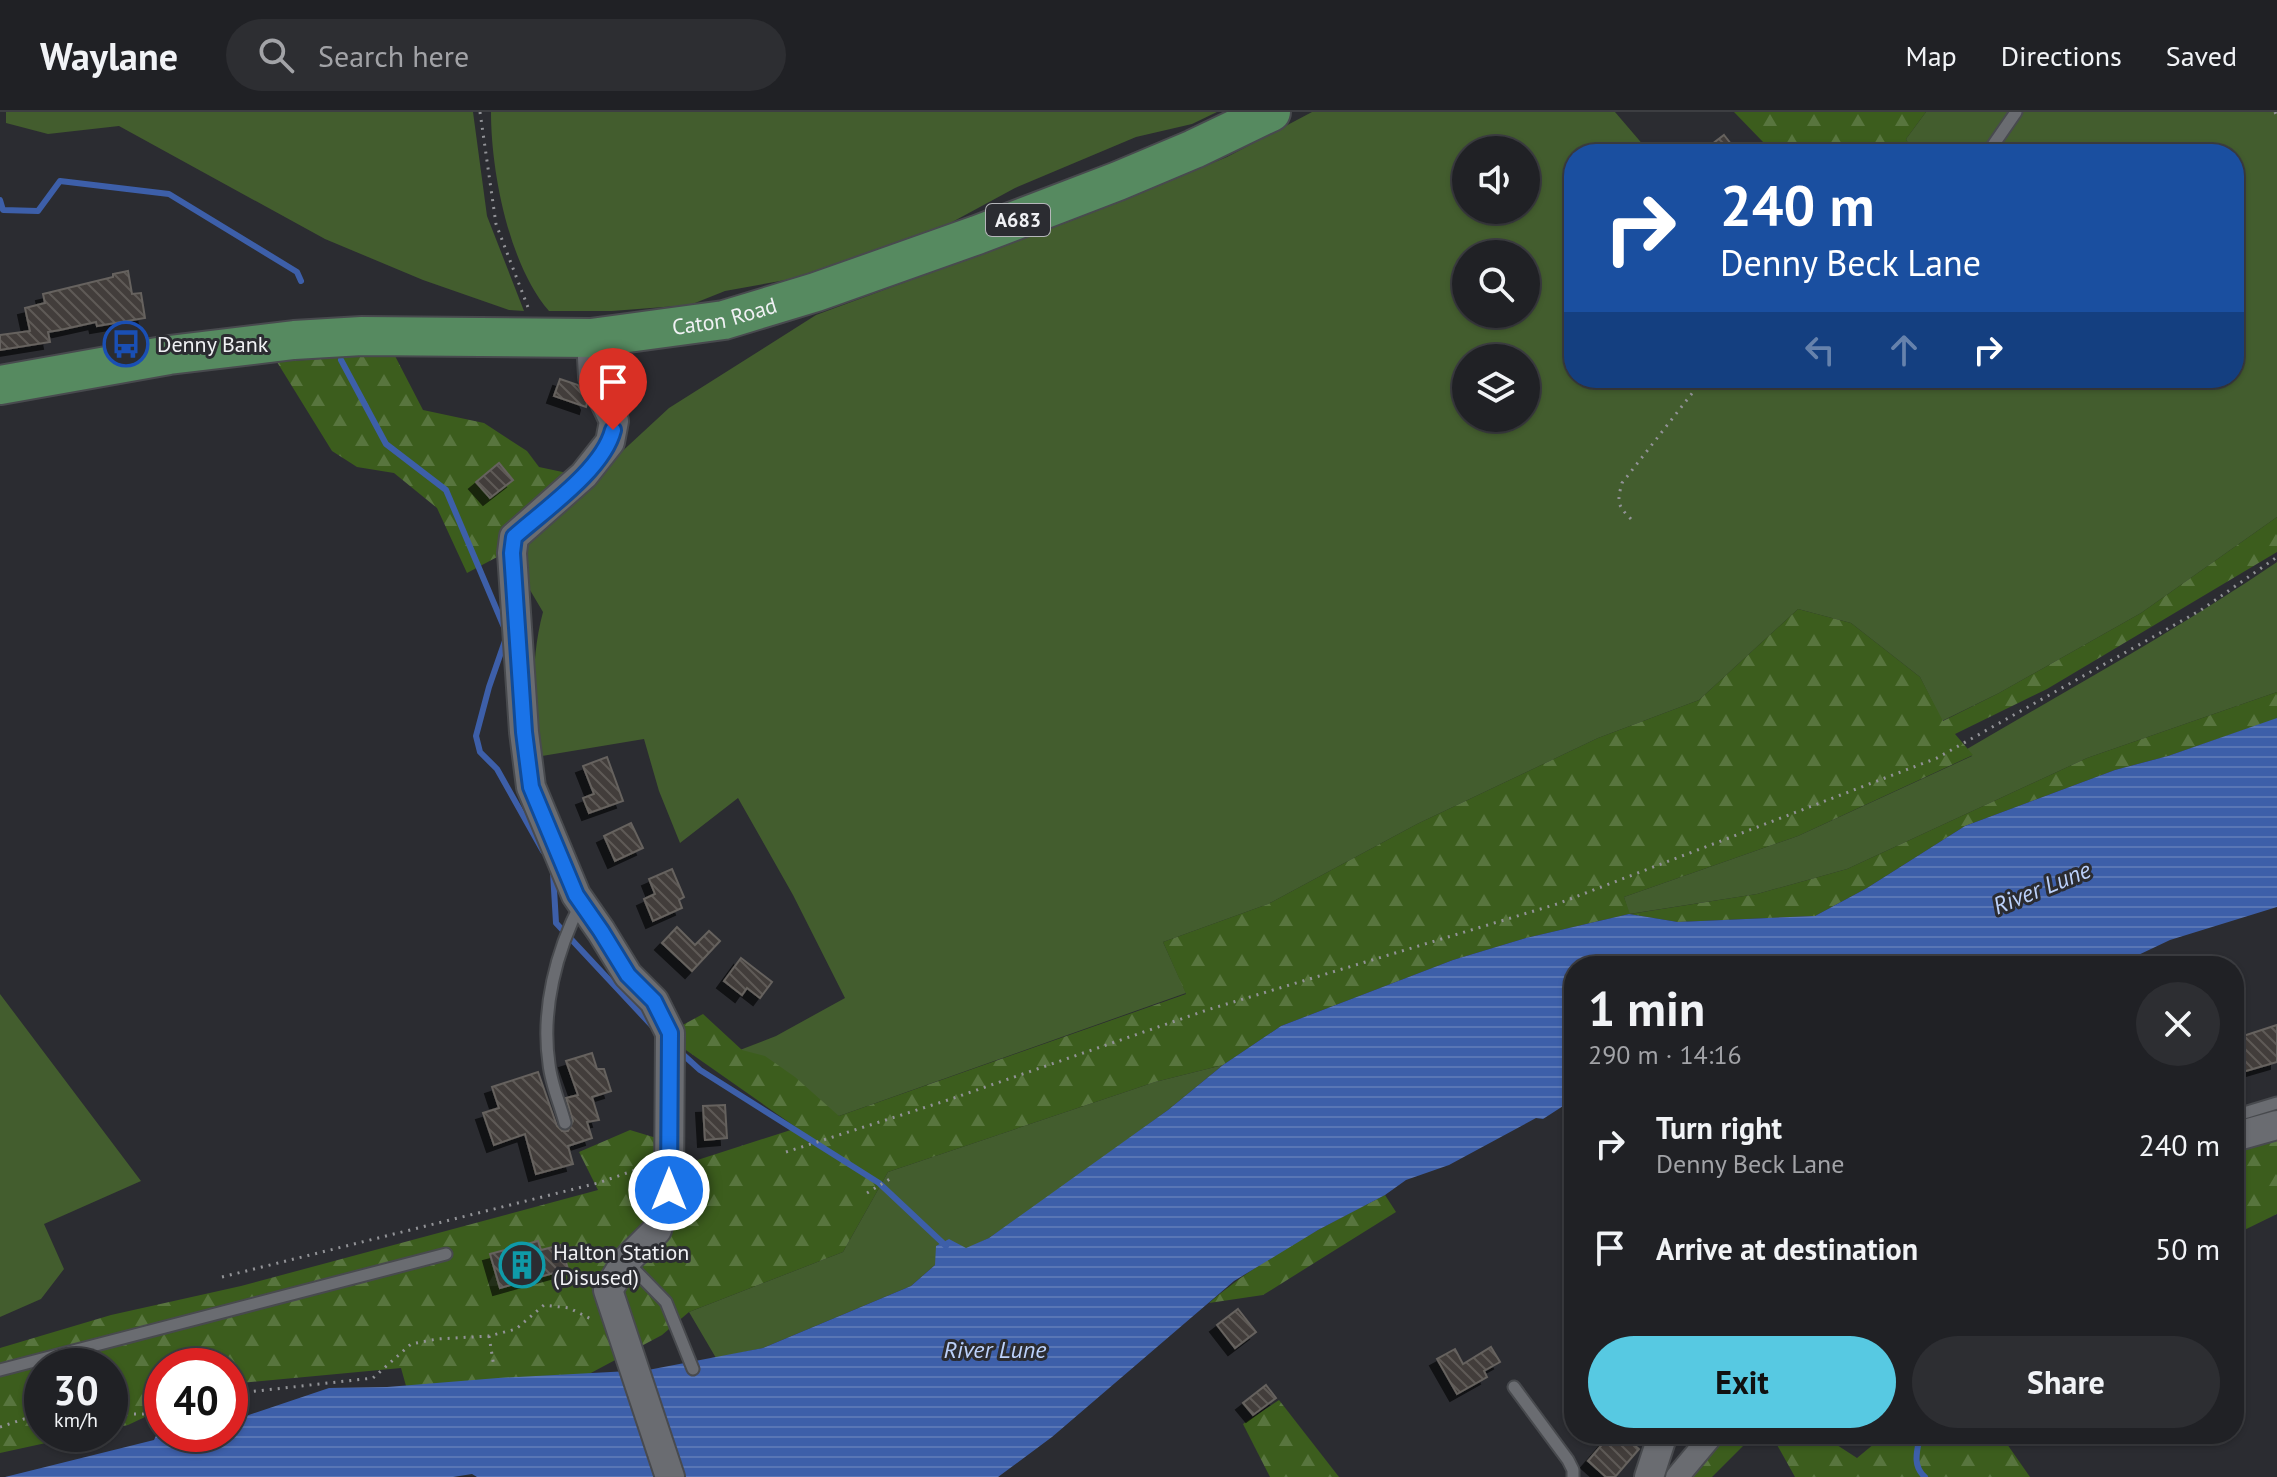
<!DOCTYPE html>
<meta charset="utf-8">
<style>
:root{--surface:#202125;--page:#2d2e32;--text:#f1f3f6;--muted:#a2a3a7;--line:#3d3e42;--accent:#57c9e2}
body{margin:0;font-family:"PT Sans",sans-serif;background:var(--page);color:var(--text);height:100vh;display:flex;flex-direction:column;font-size:30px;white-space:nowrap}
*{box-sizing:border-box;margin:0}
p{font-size:26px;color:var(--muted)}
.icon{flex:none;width:44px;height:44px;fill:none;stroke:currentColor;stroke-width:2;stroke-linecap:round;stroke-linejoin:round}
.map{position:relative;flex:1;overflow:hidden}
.side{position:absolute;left:1564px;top:844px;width:680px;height:488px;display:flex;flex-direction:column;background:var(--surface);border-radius:32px;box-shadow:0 2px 6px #0004,0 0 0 2px var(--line)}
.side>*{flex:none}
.top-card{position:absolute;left:1564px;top:32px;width:680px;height:244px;border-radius:32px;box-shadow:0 2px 6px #0004,0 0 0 2px var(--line);background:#1a4fa0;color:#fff;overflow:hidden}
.fabs{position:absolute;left:1452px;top:24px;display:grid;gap:16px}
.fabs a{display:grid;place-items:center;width:88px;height:88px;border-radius:50%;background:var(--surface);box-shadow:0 2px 6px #0004,0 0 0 2px var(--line);font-size:40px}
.speed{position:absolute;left:24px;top:1236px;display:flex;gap:16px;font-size:40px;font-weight:700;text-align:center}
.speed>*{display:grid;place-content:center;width:104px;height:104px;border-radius:50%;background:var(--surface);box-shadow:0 2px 6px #0004,0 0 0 2px var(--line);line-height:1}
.speed small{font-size:20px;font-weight:400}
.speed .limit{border:12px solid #d22;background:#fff;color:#111}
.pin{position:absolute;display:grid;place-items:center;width:68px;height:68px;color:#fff;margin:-82px -34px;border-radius:50% 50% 50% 0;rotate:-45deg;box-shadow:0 0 8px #0007}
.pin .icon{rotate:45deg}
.me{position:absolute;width:88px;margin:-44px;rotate:0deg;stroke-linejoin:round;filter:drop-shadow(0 0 6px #0008)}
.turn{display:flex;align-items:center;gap:28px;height:168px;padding:0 24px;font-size:36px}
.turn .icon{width:104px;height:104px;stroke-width:2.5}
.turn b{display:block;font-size:56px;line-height:68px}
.lanes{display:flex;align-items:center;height:76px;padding:0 24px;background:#0003;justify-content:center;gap:40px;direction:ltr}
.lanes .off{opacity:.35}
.round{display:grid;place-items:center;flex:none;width:84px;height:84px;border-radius:42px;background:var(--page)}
.head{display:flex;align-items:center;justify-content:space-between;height:136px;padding:0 24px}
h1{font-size:48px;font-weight:700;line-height:60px}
.action{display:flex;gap:16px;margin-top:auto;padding:16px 24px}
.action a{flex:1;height:92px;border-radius:48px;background:var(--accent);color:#111;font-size:32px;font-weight:700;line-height:92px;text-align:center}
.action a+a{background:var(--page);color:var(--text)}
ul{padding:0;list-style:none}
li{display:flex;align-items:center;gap:24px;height:104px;padding:0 24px}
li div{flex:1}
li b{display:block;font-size:30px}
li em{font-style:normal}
header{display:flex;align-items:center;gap:48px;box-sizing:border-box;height:112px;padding:0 40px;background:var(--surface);border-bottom:2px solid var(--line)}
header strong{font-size:38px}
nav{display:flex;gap:44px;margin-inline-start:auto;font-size:28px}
.search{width:560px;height:72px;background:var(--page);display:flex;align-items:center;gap:20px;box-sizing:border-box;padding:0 28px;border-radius:44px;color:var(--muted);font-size:30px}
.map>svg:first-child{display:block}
</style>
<header>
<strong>Waylane</strong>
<div class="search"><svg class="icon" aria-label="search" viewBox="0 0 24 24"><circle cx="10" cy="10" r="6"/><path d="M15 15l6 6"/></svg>Search here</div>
<nav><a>Map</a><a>Directions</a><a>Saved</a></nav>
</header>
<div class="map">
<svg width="2277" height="1365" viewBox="0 0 2277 1365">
<defs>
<pattern id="forest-firs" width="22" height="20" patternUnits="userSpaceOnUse" patternTransform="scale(2)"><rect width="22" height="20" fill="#3c5d1d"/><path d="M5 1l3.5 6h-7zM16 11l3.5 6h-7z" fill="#58753e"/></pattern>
<pattern id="water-rules" width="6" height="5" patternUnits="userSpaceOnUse" patternTransform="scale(2)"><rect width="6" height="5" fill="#3d5fa9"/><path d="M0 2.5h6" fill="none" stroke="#5976b5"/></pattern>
<pattern id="building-back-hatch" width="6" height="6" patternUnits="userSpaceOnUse" patternTransform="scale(2)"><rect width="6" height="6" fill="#423e3a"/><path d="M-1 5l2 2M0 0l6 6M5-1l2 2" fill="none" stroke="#5e5a57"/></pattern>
<filter id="shadow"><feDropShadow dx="-7" dy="7" stdDeviation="0" flood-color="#0009"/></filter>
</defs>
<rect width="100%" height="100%" fill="#2b2c31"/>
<g fill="#435d2e" fill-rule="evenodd">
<path d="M6,0H473L487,104L524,199L509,198L423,168L325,127L119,14L48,22L6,11Z"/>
<path d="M491,0H1217L1192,12L1136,25L1015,76L943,115L791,167L725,179L690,193L612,199H549C509,153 491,60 491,0Z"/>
<path d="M1312,0H1615L1651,42H1574V266H2234V42H1913L1906,27L1926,0H2277V405L2141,501L1999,581L1942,609L1920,565L1851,511L1798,497L1699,588L1598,626L1417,712L1268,792L1163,830L1186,881L839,1004L719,946L776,924L845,886L793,783L738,686L680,731L659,679L644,627L536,645C534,595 530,548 543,500L527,473L523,431L669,296L816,203L1076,107L1227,45ZM1466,38H1526V98H1466ZM1466,142H1526V202H1466ZM1466,246H1526V306H1466Z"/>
<path d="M2277,450V580L2087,646L1847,757L1757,782L1629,802L1624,785L1798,724L1972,644L1967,637C2071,576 2177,518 2277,450Z"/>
<path d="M0,882L141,1069L44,1112L64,1157L41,1187L0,1205Z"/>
<path d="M1223,953L1168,998L1042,1090L989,1126L935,1153L911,1174L763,1236L716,1246L689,1200L843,1140L888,1060L1155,970Z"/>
</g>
<g fill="url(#forest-firs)">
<path d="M1734,0H1926L1906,27L1913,42H1780L1765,32Z"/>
<path d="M394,242L423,298L484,311L527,339L539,355L586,365L499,444L467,461L437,396L394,361L357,355L332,339L277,250Z"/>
<path d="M2277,405V440L2047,577L1955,622L1973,643L1798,724L1624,785L1630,802L1757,782L1847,757L2087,646L2277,580V606L2273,608L2168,644L2115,658L1965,714L1867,776L1815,804L1678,810L1629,802L1526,826L1453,848L1281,914L1223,953L1155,970L888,1060L843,1140L689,1200L662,1223L574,1270L408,1281L401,1256L230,1272V1254H162V1297L128,1313L110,1317V1254H42V1322H87L0,1341V1236L111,1203L241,1174L598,1078L579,1040L630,1018L663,1028L682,1053L797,1016L683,936L679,915L703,902L742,938L765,944L795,965L839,1004L1186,882L1163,830L1268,792L1417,712L1598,626L1699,588L1798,497L1851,511L1920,565L1943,609L1999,581L2141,501Z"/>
<path d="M2277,1023V1102L2234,1123V1036Z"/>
<path d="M1385,1083L1396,1100L1263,1183L1209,1191C1261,1146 1324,1114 1385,1083Z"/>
<path d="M1279,1288L1339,1365H1270L1243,1312Z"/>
<path d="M1723,1322H1755L1712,1365H1684Z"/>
<path d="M1771,1322H1820L1857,1346L1886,1322H2000L2030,1365H1795Z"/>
</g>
<path fill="url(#water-rules)" d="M2277,606V795L2170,828L2115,854H1574V987L1543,1007L1536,1006L1449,1053L1406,1068L1385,1083L1318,1118L1234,1169L1052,1325L998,1365H477L472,1362L453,1365H5L154,1328L162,1311V1322H230V1306L237,1307L329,1276L387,1275L498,1266L648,1258L763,1236L911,1174L935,1153L936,1134L949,1127L966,1136L989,1126L1168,998L1223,953L1281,914L1453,848L1526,826L1629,802L1678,810L1815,804L1867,776L1965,714L2115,658L2168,644Z"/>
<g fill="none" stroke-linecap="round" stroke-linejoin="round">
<g stroke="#3d5fa9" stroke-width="6">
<path d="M0,88L3,98L38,99L60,69L169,82L297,160L301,169"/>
<path d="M341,248L386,332L446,378L504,515"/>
<path d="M506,526L489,575L476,624L480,640L497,657L543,739"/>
<path d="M553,760L556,811L655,917"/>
<path d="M678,938L700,958L879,1071L946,1134"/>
<path d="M1918,1322L1920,1324C1917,1339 1912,1354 1925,1365"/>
</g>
</g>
<g fill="url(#building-back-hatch)" stroke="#66625e" stroke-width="2" filter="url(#shadow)">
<path d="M1724,23L1739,42H1699Z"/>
<path d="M128,159L132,182L141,181L145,206L97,214L96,210L60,218L48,220L50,230L0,238V223L30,219L25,196L45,191L43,182L113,165V162Z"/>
<path d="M560,267L578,273L587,291L586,295L554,284Z"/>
<path d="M499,351L513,368L490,386L476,370Z"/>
<path d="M607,645L623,689L589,701L583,686L594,682L583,654Z"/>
<path d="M631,711L643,736L615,749L604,724Z"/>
<path d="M672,757L684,785L679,788L682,796L653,809L644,787L655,782L649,767Z"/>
<path d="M677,815L695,833L709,819L720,829L692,859L662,831Z"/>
<path d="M741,846L772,870L760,886L747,876L742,883L724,869Z"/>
<path d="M2277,913V950L2239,961L2234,945V927Z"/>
<path d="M592,941L597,957H604L611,979L592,985L599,1008L587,1010L592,1026L568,1034L573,1052L536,1062L525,1022L494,1033L483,1001L499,996L492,975L538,960L557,1014L562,1019H568L573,1009L566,986L578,983L566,949Z"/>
<path d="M725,993L727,1026L705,1028L703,994Z"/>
<path d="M538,1129L541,1138L561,1133L568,1157L500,1176L490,1142Z"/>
<path d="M1238,1197L1256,1220L1235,1236L1217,1213Z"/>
<path d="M1491,1235L1500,1250L1484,1259L1487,1265L1457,1282L1437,1247L1455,1237L1463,1252Z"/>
<path d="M1266,1273L1276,1286L1253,1303L1243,1291Z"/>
<path d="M1611,1322H1640L1632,1331L1639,1337L1615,1365H1606L1588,1349Z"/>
</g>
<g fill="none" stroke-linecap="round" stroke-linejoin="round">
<g stroke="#484a4e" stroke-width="15">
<g id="service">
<path d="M1987,42L2016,0"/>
<path d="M2234,1004L2277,991"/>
<path d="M565,1011C560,992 551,972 549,952C541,898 556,839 581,791"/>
<path d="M626,1149L666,1190L693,1257"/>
<path d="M0,1258L446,1142"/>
<path d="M1514,1275L1568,1348L1573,1358V1365"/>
</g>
</g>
<g stroke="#484a4e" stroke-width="26">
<path id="minor" d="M1677,1365L1713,1322"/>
</g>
<g stroke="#484a4e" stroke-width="32">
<g id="tertiary">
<path d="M591,226L593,265L614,309L610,330L584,363L514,425L512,441L524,620L531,675L576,783L601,819L628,863L654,889L670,921L669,1078L657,1118L626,1149L608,1178L670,1365"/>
<path d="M2234,1025L2277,1013"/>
<path d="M1649,1365L1663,1322"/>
</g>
</g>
<g stroke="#484a4e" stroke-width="42">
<g id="trunk">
<path id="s1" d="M0,273L169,243L294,228L362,224L591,226L724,208L816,180L977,123L1118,69L1194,37L1271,0"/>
</g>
</g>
<g stroke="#929397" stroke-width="3" stroke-dasharray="2 6" stroke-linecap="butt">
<path d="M480,0L496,112L529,198"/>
<path d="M2275,0L2277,5"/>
<path d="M1631,407C1617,393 1617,390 1622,371L1704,266"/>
<path d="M786,1040L948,988L1207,898L1557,792L1937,646L2201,498L2277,445"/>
<path d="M867,1081L893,1065"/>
<path d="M222,1165L598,1071L647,1054"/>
<path d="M489,1224L494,1255"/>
<path d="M230,1282L373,1266L411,1232L437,1227L489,1224L516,1217L544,1193L569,1196L591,1207"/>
<path d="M110,1302H162"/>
<path d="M0,1315L24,1307L42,1306"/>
</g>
<use href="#service" stroke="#6a6c71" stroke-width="11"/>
<use href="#minor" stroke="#6a6c71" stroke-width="22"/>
<use href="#tertiary" stroke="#6a6c71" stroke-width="28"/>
<use href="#trunk" stroke="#568a60" stroke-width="38"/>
</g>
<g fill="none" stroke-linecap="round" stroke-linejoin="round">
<g stroke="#114b97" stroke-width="20">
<path id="route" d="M613,318C603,358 544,398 514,425L512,441L524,620L531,675L576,783L601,819L628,863L654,889L670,921L669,1078"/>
</g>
<use href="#route" stroke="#1a73e8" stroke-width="14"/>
</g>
<defs>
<g id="bus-ring" transform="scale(2.3)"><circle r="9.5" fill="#2b2c31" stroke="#1a4fb4" stroke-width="1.5"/><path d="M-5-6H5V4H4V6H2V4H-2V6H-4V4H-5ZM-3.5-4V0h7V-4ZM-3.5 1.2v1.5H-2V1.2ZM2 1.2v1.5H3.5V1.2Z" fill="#1a4fb4"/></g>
<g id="building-ring" transform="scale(2.3)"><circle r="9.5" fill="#2b2c31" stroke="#0f9aa8" stroke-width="1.5"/><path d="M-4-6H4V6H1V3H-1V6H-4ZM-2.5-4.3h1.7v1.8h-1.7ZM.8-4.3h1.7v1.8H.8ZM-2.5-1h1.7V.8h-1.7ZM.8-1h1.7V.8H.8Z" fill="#0f9aa8"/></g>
</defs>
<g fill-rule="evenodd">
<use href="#bus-ring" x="126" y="232"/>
<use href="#building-ring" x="522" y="1153"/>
</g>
<g text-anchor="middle" stroke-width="6" stroke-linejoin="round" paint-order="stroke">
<rect fill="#2b2c31" stroke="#b5b6ba" stroke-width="2" x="986" y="92" width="64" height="32" rx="6"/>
<g font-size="20" font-weight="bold" fill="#f0f1f4">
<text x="1018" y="115">A683</text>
</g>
<g font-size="22" fill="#f0f1f4" stroke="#2b2c31">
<text dy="8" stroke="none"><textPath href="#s1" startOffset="730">Caton Road</textPath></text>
</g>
<g font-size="22" fill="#f0f1f4" stroke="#2b2c31" text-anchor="start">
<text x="157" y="240">Denny Bank</text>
<text x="553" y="1148">Halton Station<tspan x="553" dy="25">(Disused)</tspan></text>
</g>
<g font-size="24" font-style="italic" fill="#bcd1fa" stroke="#2b2c31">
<text transform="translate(2042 776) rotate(-22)" y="8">River Lune</text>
<text x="995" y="1246">River Lune</text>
</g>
</g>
</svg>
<div class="fabs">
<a><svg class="icon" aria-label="sound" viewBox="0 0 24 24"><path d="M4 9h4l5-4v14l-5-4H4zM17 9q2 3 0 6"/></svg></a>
<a><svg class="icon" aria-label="search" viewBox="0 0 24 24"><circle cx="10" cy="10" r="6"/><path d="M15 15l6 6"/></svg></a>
<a><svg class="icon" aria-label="layers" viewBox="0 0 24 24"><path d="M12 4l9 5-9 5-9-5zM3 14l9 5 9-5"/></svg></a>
</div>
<div class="speed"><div>30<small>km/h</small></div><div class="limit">40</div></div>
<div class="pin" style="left:613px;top:318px;background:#d93025"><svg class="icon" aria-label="arrive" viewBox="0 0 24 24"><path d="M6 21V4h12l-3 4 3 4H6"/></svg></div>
<svg class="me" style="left:669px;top:1078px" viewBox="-20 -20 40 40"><circle r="17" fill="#1a73e8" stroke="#fff" stroke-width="3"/><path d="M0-11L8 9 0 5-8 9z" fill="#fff"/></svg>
<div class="top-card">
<div class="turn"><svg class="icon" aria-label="right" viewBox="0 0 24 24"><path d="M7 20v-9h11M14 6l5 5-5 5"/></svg><div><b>240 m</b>Denny Beck Lane</div></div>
<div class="lanes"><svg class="icon off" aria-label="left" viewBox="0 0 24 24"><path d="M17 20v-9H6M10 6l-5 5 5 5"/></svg><svg class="icon off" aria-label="ahead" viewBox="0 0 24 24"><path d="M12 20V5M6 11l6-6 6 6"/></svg><svg class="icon" aria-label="right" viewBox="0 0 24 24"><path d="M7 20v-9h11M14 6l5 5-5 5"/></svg></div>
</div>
<section class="side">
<div class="head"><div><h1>1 min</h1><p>290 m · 14:16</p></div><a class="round"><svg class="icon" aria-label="close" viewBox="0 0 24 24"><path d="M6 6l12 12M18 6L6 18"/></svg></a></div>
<ul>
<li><svg class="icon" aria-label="right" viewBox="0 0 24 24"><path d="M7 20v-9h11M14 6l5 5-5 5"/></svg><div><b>Turn right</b><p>Denny Beck Lane</p></div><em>240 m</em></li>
<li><svg class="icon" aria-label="arrive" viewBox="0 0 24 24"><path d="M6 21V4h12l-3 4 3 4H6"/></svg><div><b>Arrive at destination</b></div><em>50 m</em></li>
</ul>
<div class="action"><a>Exit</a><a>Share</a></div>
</section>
</div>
